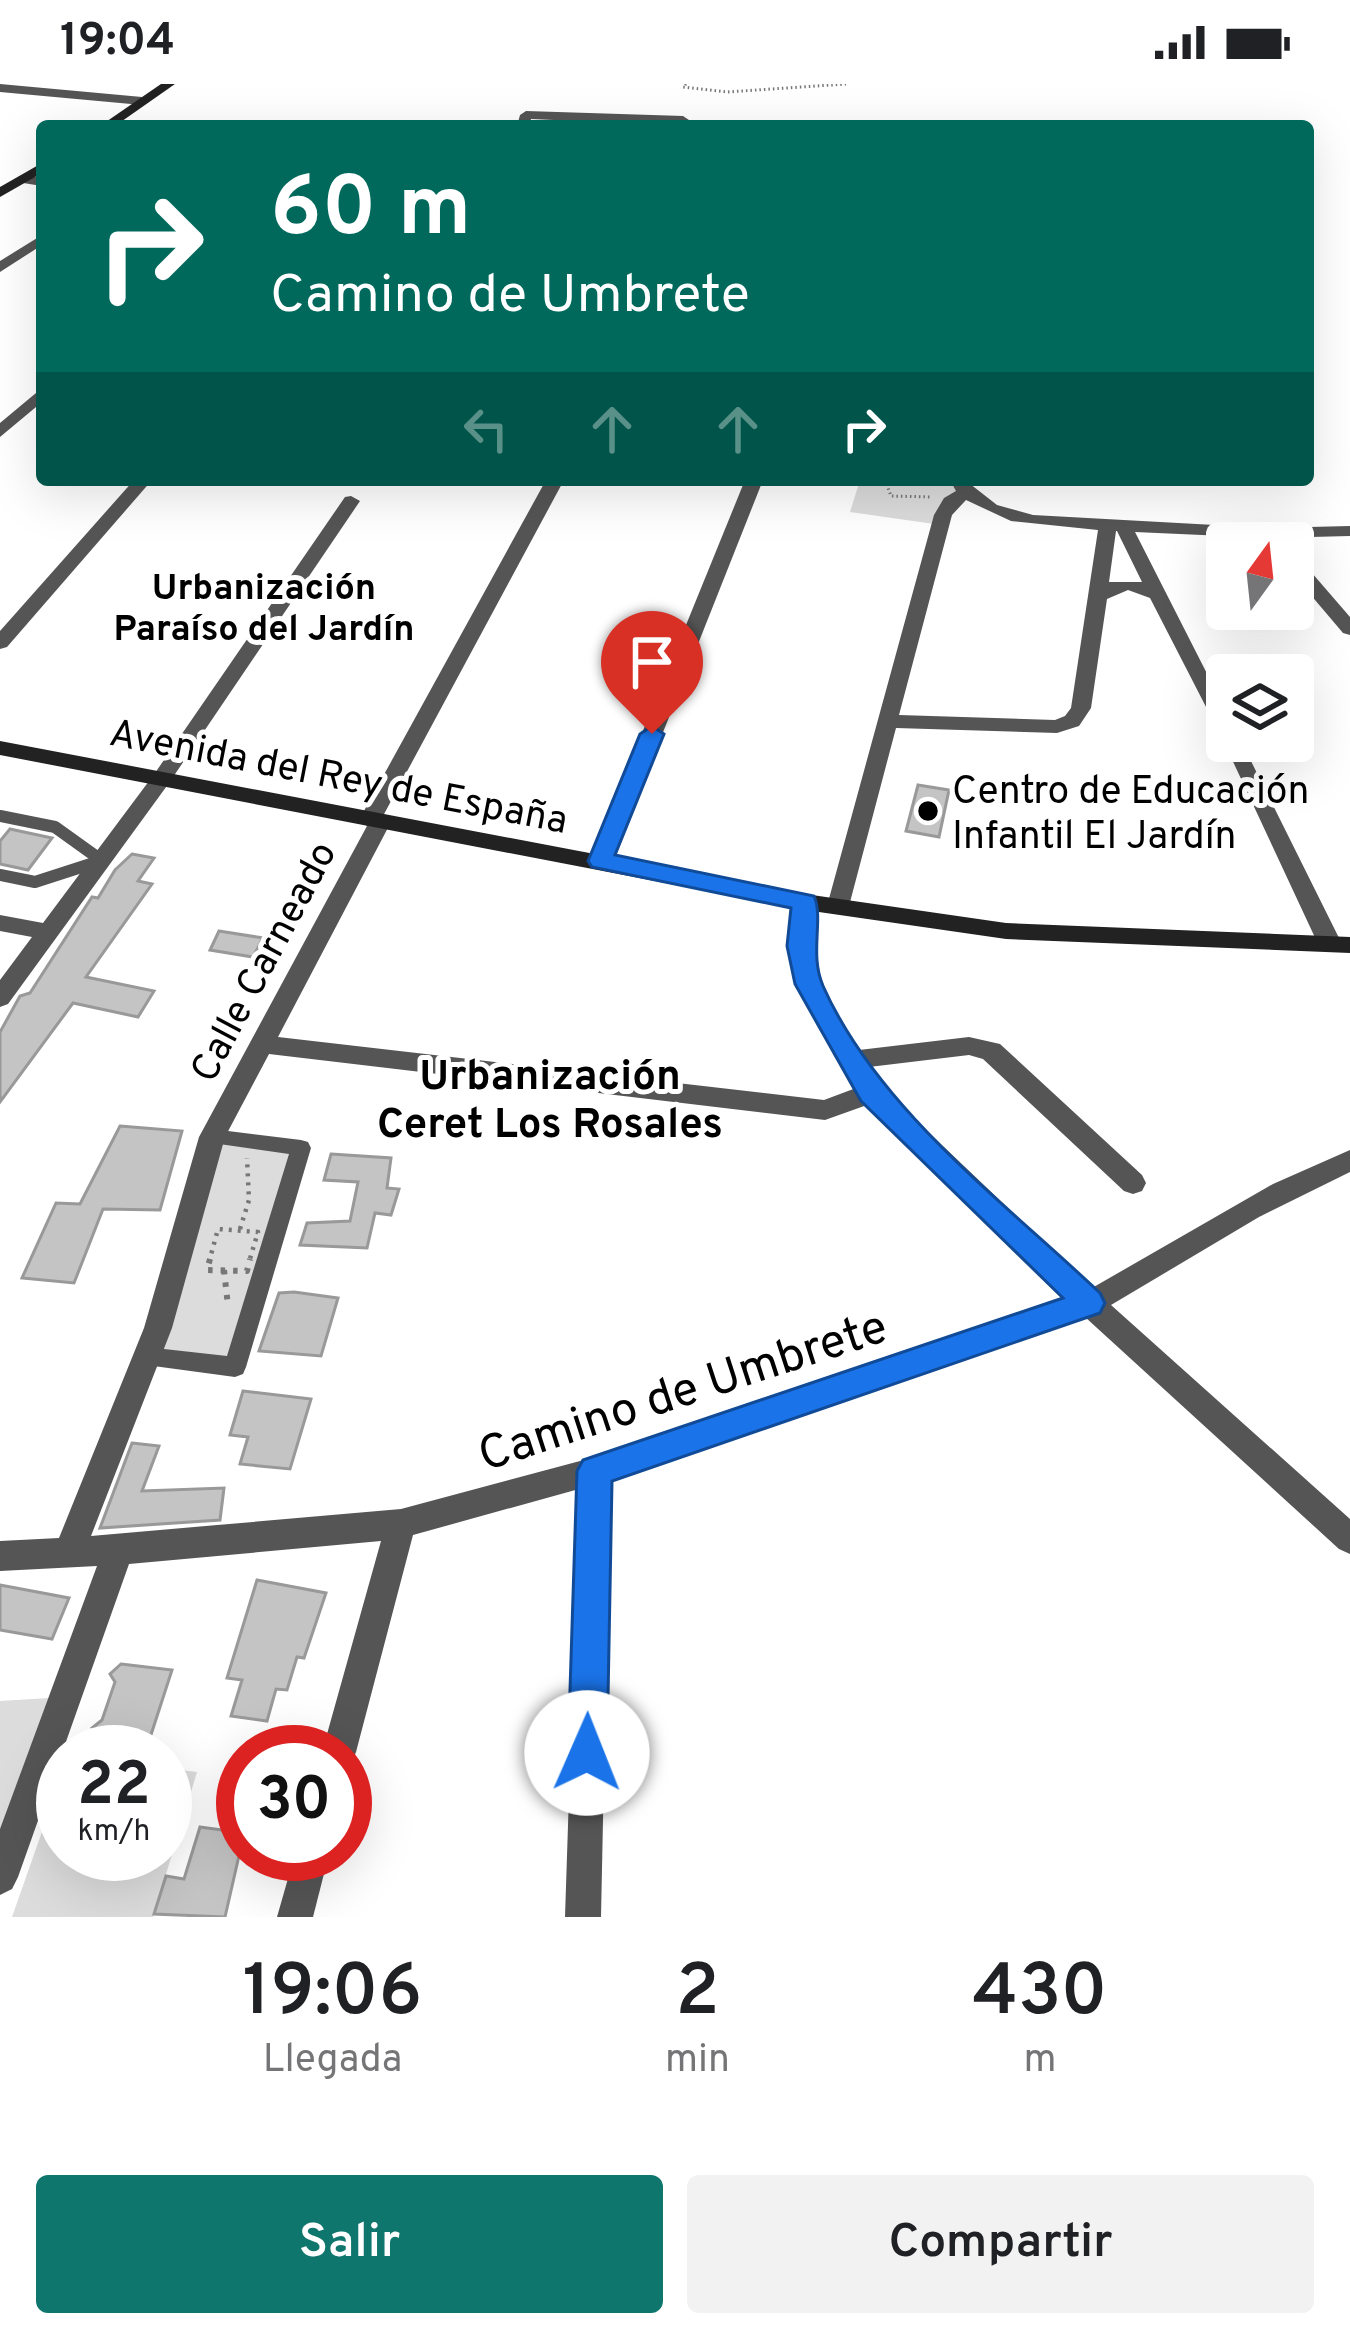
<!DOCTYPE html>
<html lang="es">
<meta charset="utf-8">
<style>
:root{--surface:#fff;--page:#f2f2f2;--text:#202124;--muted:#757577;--accent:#0f766e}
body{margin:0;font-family:Overpass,sans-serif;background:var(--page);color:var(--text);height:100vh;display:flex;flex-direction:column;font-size:45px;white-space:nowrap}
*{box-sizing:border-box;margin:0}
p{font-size:39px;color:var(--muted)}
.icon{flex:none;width:66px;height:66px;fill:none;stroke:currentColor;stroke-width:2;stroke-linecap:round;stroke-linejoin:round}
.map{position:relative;height:1833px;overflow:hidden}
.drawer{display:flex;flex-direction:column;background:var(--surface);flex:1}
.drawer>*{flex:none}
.top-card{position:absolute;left:36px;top:36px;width:1278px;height:366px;border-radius:12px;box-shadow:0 12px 48px #0002;background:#00695c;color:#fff;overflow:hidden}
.needle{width:78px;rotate:15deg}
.controls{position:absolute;left:1206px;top:438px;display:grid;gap:24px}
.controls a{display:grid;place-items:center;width:108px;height:108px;border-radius:12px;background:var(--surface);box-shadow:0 12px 48px #0002;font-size:60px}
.speed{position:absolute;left:36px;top:1641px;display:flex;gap:24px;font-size:60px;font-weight:700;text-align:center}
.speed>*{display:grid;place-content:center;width:156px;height:156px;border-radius:50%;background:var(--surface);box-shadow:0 12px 48px #0002;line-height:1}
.speed small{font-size:30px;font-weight:400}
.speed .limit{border:18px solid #d22;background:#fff;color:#111}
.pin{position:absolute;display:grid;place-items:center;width:102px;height:102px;color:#fff;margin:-123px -51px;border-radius:50% 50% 50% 0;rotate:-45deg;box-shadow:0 0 12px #0007}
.pin .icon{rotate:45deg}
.me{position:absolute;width:132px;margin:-66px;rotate:1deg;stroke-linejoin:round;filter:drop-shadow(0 0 9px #0008)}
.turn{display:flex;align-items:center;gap:42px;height:252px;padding:0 36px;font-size:54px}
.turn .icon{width:156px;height:156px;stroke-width:2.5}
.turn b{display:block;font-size:84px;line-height:102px}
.lanes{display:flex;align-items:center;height:114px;padding:0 36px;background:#0003;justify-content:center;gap:60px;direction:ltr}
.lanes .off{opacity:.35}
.eta{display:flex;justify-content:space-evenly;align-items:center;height:204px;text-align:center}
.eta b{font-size:72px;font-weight:600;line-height:84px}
.action{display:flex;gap:24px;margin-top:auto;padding:24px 36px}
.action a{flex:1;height:138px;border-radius:12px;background:var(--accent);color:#fff;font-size:48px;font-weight:600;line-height:138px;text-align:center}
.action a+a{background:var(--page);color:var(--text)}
.status{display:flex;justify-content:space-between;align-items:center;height:84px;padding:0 60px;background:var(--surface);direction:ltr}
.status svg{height:33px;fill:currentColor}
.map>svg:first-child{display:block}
</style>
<div class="status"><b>19:04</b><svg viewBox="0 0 49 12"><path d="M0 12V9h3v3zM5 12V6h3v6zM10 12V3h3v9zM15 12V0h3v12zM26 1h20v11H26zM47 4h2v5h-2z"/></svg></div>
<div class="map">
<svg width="1350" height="1833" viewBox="0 0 1350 1833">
<rect width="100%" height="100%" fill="#fff"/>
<g fill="#dcdcdc">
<path d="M860,396H956L966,409L941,441L850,428Z"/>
<path d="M212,1053L301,1064L235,1283L146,1272Z"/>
<path d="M65,1613L0,1793V1617Z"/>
<path d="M165,1684L197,1688L153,1833H12L63,1688V1770H165Z"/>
</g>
<g fill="#c4c4c4" stroke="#999" stroke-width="3">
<path d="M918,701L949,706L939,753L906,747Z"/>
<path d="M10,745L52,754L28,786L0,780V757Z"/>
<path d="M132,770L154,774L138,797L152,800L86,893L154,907L138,933L73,919L0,1018V948L20,912L30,909L92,813L98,814L115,786Z"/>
<path d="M219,847L263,854L253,873L210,866Z"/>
<path d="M120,1042L182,1047L160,1126L103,1125L74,1199L22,1194L56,1119L80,1120Z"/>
<path d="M331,1070L391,1074L387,1104L399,1105L391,1131L375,1129L367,1164L300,1161L307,1139L350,1137L358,1098L324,1096Z"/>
<path d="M294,1208L338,1214L321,1272L259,1267L279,1209Z"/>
<path d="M243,1307L311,1315L290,1385L240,1380L248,1353L230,1351Z"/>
<path d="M132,1359L159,1362L142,1407L224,1404L220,1436L100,1444Z"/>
<path d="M257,1496L326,1509L304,1574L297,1573L287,1606L276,1605L267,1637L231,1632L242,1596L227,1594Z"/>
<path d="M0,1501L69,1514L52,1555L0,1546Z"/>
<path d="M121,1580L172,1586L147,1663L101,1657L92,1644L102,1636L115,1598L110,1590Z"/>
<path d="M200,1743L237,1748L236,1752L243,1754L225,1833L154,1830L166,1792L184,1795Z"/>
</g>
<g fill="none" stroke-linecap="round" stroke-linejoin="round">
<g stroke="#777" stroke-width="3" stroke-dasharray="1.5 3" stroke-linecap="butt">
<path d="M686,0L683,3L727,8L846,0"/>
<path d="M885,396L891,412L932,413"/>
</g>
<g stroke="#777" stroke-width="4.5" stroke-dasharray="3 6" stroke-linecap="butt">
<path d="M240,1145L249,1116L247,1074"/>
<path d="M209,1178L218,1145L258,1148L249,1178"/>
</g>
<g stroke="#777" stroke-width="6" stroke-dasharray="4.5 8" stroke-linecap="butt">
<path d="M210,1175L207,1186L247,1187L250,1175"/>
<path d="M224,1186L228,1222"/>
</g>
<g stroke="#555" stroke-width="12">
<path d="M0,732L55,743L101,776"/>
<path d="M0,791L35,798L100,777"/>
</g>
<path fill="#555" fill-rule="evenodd" d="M212,1045L301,1056L308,1058L311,1064L246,1283L243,1290L235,1293L146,1281L138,1279L135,1272L138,1265L146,1263L227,1272L289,1070L205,1058L202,1053L205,1048Z"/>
<g fill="#555" fill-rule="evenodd">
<path d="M0,0L142,13L148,17L142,21L0,8Z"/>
<path d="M526,27L683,32L689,36V42L531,35L529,42H517L520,31Z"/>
<path d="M22,91L42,94V102L17,98L15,95Z"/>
<path d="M42,151V161L0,188V177Z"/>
<path d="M42,304V318L0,353V339Z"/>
<path d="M134,396H152L7,563L0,565V547Z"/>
<path d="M546,396H564L383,732L391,738L278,953L824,1016L856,1004L797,900L788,862L794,818L805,810L816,818C809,888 825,907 859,966L969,953L1000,960L1142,1091L1146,1099L1142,1107L1133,1110L1124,1107L983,975L969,971L869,983L880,1002L1092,1204L1273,1100L1350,1066V1088L1259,1133L1111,1221L1350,1435V1470L1339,1465L1085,1233L610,1396L601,1833H565L579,1405L413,1451L356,1668L351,1680L345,1682V1668H322L381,1457L129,1480L18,1793L12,1805L0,1811V1745L97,1482L0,1487V1457L59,1454L144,1244L199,1053L367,742L359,736ZM269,970L825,1036L867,1021L1066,1215L595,1373L401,1425L91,1452L172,1244L225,1053Z"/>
<path d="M745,396H763L612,777L609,782H593L590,777Z"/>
<path d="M950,396H965L997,421L1033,431L1269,444L1350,442V452L1269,454L1135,448L1227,629V657H1241L1342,860L1338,866L1330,868L1318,860L1222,654L1150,514L1128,506L1107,515L1091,624L1079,642L1057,649L896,644L849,822L846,828H830L827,822L934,431L944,414L956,407ZM966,416L1011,437L1098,446L1071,624L1065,632L1055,636L899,631L952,431ZM1116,447H1117L1142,498H1109Z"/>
<path d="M351,412L360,417L169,699L8,920L0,923V896L32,853L0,847V831L43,839L155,689L345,413Z"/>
<path d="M1293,472L1299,474L1350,533V551L1343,549L1293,490Z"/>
<path d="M295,1770H329L313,1833H277Z"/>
</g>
<g fill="#222" fill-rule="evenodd">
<path d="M161,0H175L115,42H100Z"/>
<path d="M42,79V89L0,113V103Z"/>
<path d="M0,657L805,810L1006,839L1350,853V869L1006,855L805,826L0,671Z"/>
</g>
</g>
<path fill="#1a73e8" stroke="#114b97" stroke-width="3" d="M652,642L664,650L615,771L814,812C824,834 809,870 823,902C878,1025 1004,1118 1100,1209L1105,1219L1100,1229L612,1397L607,1669L601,1683L587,1688L574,1683L568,1669L577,1387L583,1376L1063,1214L861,1017L795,900L787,862L791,824L592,783L588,777L640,650Z"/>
<circle fill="#000" stroke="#fff" stroke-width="4.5" cx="928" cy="727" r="12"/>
<g text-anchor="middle" stroke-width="10" stroke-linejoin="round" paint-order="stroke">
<g font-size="36" font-weight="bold" fill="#000" stroke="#fff">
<text x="264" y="515">Urbanización<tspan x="264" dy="41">Paraíso del Jardín</tspan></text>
</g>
<g font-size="39" fill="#000" stroke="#fff">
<text transform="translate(339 691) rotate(11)" y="14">Avenida del Rey de España</text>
<text transform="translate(262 877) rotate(-62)" y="14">Calle Carneado</text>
</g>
<g font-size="39" fill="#000" stroke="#fff" text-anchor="start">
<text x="952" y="719">Centro de Educación<tspan x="952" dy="45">Infantil El Jardín</tspan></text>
</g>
<g font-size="42" font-weight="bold" fill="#000" stroke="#fff">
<text x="550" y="1005">Urbanización<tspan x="550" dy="48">Ceret Los Rosales</tspan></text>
</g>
<g font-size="48" fill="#000" stroke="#fff">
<text transform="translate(682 1305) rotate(-18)" y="17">Camino de Umbrete</text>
</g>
</g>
</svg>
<div class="controls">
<a><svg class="needle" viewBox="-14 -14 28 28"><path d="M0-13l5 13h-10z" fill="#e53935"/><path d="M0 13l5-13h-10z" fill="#757577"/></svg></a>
<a><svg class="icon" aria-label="layers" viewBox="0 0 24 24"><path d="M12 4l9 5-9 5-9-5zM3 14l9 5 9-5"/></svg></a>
</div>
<div class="speed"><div>22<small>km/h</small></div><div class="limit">30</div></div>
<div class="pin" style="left:652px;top:650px;background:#d93025"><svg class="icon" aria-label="arrive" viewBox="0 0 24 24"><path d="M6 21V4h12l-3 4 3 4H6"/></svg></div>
<svg class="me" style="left:587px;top:1669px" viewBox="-20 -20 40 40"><circle r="19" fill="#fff"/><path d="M0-13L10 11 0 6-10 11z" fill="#1a73e8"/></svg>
<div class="top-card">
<div class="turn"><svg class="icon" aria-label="right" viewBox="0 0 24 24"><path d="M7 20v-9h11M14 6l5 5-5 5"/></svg><div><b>60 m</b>Camino de Umbrete</div></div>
<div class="lanes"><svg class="icon off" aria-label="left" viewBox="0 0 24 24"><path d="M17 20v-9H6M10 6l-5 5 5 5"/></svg><svg class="icon off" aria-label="ahead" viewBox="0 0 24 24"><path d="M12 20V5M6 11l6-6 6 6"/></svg><svg class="icon off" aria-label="ahead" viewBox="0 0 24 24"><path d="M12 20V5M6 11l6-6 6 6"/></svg><svg class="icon" aria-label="right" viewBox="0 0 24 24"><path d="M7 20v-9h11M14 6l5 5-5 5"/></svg></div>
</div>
</div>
<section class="drawer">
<div class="eta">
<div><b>19:06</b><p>Llegada</p></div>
<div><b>2</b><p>min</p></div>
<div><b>430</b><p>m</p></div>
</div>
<div class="action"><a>Salir</a><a>Compartir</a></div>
</section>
